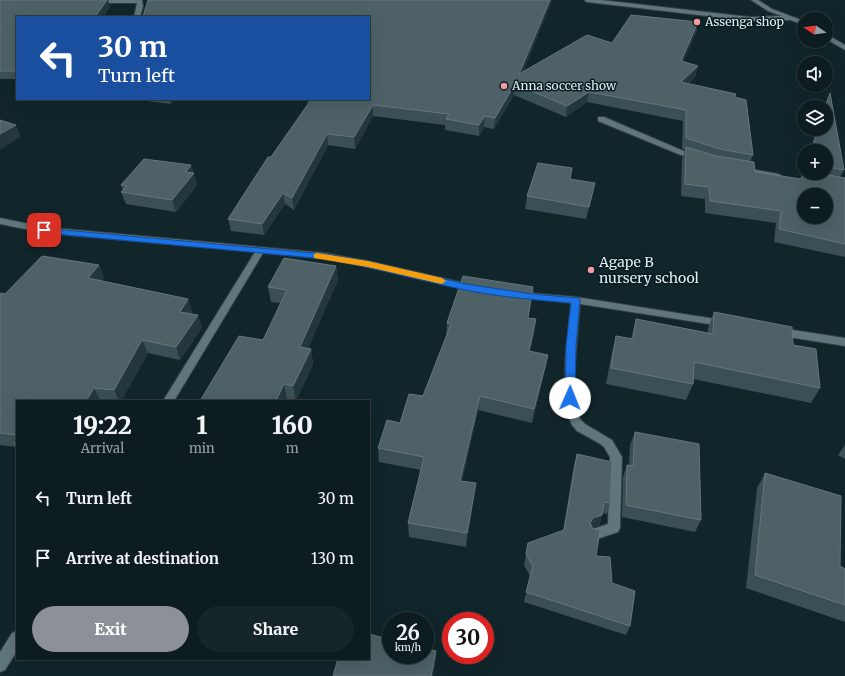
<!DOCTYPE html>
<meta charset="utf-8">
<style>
:root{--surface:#0d1c20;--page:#162529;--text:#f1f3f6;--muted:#9aa1a5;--line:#2d3a3e;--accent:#8c9099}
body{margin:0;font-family:Merriweather,serif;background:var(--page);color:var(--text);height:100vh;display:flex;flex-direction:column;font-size:15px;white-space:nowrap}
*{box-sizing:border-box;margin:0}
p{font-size:13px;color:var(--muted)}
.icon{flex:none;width:22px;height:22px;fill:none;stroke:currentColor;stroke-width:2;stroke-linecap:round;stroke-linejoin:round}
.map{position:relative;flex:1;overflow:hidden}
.drawer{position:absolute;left:16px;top:400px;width:354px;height:260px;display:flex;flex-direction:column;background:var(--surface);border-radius:0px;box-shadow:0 4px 16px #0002,0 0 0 1px var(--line)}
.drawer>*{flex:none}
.guide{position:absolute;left:16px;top:16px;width:354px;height:84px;border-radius:0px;box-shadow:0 4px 16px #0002,0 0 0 1px var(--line);background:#1a4fa0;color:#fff;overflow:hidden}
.needle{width:26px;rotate:283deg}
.controls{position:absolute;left:797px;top:12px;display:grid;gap:8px}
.controls a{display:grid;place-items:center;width:36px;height:36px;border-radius:50%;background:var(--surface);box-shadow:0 4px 16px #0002,0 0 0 1px var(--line);font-size:20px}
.speed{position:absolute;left:382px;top:612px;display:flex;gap:8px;font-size:20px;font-weight:700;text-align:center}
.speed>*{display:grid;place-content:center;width:52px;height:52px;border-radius:50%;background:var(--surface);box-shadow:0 4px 16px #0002,0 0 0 1px var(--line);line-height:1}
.speed small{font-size:10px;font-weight:400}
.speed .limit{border:6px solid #d22;background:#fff;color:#111}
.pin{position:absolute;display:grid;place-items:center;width:34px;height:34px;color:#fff;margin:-17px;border-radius:8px;box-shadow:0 2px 6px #0006}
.me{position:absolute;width:44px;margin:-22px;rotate:1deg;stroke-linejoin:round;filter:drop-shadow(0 0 3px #0008)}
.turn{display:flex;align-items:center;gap:14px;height:84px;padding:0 16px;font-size:18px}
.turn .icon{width:52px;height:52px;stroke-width:2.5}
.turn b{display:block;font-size:28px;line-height:34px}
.eta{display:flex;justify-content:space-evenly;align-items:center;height:68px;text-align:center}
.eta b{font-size:24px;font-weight:800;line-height:28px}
.action{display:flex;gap:8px;margin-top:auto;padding:8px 16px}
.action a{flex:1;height:46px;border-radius:24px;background:var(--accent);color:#fff;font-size:16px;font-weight:800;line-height:46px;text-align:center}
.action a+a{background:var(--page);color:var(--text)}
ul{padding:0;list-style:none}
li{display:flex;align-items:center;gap:12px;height:60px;padding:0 16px}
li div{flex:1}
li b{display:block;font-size:15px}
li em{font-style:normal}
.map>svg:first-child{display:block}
</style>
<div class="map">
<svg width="845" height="676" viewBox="0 0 845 676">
<rect width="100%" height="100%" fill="#11262b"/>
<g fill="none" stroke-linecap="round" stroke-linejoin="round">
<g stroke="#323f44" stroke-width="2">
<g id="street">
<path d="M96,0H142L143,6L140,17H134L137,3H94V1Z"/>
<path d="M584,0H601L750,17L782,16L768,11L751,0H758L772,9L804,21V25L790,20L750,21L587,2Z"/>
<path d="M826,34L845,45V50L826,39Z"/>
<path d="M598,117H604L700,158L696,160H693L598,121Z"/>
<path d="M740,167L778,174L782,176L778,178L743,171L739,169Z"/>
<path d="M0,218L44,227L325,253L368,261L473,285L478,288L473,291L368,267L325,259L263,253L174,401H163L255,252L44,233L0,224Z"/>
<path d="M519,292L576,297L722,320L727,323L722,326L580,304L575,363V399L578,413L580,419L585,424L612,440L622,457L620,528L618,532L594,540L590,538L588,534L590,530L608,524L610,457L604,447L599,443L577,431L572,425L567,413L565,399V363L571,303L516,297L514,295L516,293Z"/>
<path d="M780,328L845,338V346L776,335L775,332Z"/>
<path d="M17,631V651L5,670L0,672V652L12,633Z"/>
</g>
</g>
<use href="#street" fill="#5f767c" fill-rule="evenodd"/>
</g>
<g fill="#3b5056">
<path d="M0,0H108L110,7L103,17H17V79H0Z"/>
<path d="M552,0L523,72L612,43L698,22L696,33L683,61L698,66L695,77L688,84L735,97L753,155L750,162L755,172L801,179L804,168V173H826V151H810L817,129H826V107H824L830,93L844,170L840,177L845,180V257L774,242L776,223L705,213V199L681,196L682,159L685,150L682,149L683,121L587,102L566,117L514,95L494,129L484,127L479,136L445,130V125L373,116L355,149L328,145L294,210L285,204L264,235L231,231L228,219L271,157L369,17H144L143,16Z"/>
<path d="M130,99H175L171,104Z"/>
<path d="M191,165L197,185L176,212L126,204L121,192L123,191L121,185Z"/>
<path d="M572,168L570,179L592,196L586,219L525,209L527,196Z"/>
<path d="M99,265L104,278L102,281L188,299L192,312L191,314L198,315L202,328L180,360L148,353L121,401L100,400L17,401V448L16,447L0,445V293L5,294Z"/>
<path d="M336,266L338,280L308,348L311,349L313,364L296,401L287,399L263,340L281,303L271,302L268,287Z"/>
<path d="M714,312L793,345L820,388L811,403L693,379V384L686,400L606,384L612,352L616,336L631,339L636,319L708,333V328Z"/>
<path d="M447,323L534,334L530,351L548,355L545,370L532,423L478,410L462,481L474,497L466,547L409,537L408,523L421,470L379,462L378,448L400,423L423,396L446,337Z"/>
<path d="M635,432L701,520L695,532L622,517L623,477L627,465H629L630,445Z"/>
<path d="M845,445V459L838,455Z"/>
<path d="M577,454L610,503L607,514L602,513L599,526L592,528L596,556L612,583L630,626L626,635L524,602L530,576L524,565L528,543L563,531L574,465Z"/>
<path d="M765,473L840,566L845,569V622L746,588L757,488Z"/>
</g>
<g fill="#23383e">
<path d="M107,0H108L110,7L103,17H95Z"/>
<path d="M550,0H552L518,85L519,74Z"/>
<path d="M698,22L696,33L679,71L681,61Z"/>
<path d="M698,66L695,77L678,93L681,82Z"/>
<path d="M515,84L514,95L494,129L495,118Z"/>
<path d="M589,92L587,102L566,117L567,106Z"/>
<path d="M169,99H175L171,104Z"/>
<path d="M373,105V116L355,149L354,137Z"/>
<path d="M485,116L484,127L479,136V125Z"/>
<path d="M16,125L21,137L0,150V134Z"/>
<path d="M327,134L328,145L294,210L292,198Z"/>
<path d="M191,165L197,185L176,212L172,200L186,172Z"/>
<path d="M283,193L285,204L264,235L262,224Z"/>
<path d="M99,265L104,278L93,291L88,278Z"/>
<path d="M336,266L338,280L302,362L300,347Z"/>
<path d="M188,299L192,312L185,325L180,312Z"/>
<path d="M198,315L202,328L180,360L176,347Z"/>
<path d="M536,319L534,334L527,366L529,351Z"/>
<path d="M142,340L148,353L121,401H119L114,390Z"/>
<path d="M311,349L313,364L296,401L293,386Z"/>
<path d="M548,355L545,370L532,423L534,409Z"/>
<path d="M284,384L287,399L286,401H276Z"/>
<path d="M94,388L100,400V401H86Z"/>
<path d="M480,396L478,410L459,495L460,481Z"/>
<path d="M476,483L474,497L466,547L467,533Z"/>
<path d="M602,515L599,526L590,529V523L593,518Z"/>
<path d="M436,651V661L433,676H431Z"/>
</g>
<g fill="#4d6166" stroke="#64777c" fill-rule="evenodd">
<path d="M0,0H107L95,17H17V71H0Z"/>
<path d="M148,0H550L519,74L587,35L612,43L631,15L698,22L681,61L698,66L681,82L736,94L735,97L746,100L753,155L720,149L686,138V110L589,92L567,106L515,84L495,118L485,116L479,125L446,119L449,114L373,105L354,137L327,134L292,198L283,193L262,224L228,219L268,157H271L308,104L310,99H369V17H152L143,16Z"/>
<path d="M830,93L844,170L826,167V151H811L818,129H826V107H825Z"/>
<path d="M0,120L16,125L0,134Z"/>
<path d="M686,147L716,156L754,162L755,172L801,179L804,171V173H818L845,178V244L779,229L781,211L710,201L709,187L685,184ZM804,195H826V217H804Z"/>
<path d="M144,159L191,165L186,172L194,173L172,200L121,192L127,186L121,185Z"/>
<path d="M538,163L572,168L570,179L595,183L589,207L527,196Z"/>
<path d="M42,256L99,265L88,278L188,299L180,312L198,315L176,347L142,340L114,390L94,388L86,401H17V435L0,433V293L5,294Z"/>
<path d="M284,258L336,266L300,347L311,349L293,386L284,384L276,401H200L239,336L263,340L287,290L268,287Z"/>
<path d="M463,276L533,287L528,318L536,319L529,351L548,355L534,409L480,396L460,481L476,483L467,533L408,523L424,457L378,448L387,420L400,423L409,394L423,396L451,324L447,323Z"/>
<path d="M714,312L792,327L793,345L816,349L820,388L694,362L693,384L611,368L616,336L633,339L636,319L713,334Z"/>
<path d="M635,432L699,444L701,520L626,505L627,465L633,466Z"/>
<path d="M17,439V444H14Z"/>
<path d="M577,454L612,462L610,503L604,502L602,515L593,518L590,523L593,529L600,530L596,556L610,557L612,583L635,591L630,626L526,592L533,566L526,554L528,543L564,530Z"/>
<path d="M765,473L841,496L840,566L845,569V605L755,575Z"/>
<path d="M369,634L391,640V655H425V648L436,651L431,676H333L338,659H369Z"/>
</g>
<path fill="#1a73e8" stroke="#114b97" d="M42,228L325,254L368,261L466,284L532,294L579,298L580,300L576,345L575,398L574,400H567L565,398L566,345L571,303C536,300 500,297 465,290C418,280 372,267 325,259L44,233L40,230Z"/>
<path fill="#f59e0b" d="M317,253L368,261L442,278L446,281L442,284L368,267L314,258V254Z"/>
<g fill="#f49aa2" stroke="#081c21" stroke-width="1.5">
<circle cx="697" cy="22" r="4"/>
<circle cx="504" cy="86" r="4"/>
<circle cx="591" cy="270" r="4"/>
</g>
<g text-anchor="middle" stroke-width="3" stroke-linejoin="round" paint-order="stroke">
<g font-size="12" fill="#e1edf0" stroke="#081c21" text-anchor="start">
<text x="705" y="26">Assenga shop</text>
<text x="512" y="90">Anna soccer show</text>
</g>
<g font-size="14" fill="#e1edf0" stroke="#081c21" text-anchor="start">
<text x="599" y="267">Agape B<tspan x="599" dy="16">nursery school</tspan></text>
</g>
</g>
</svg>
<div class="controls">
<a><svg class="needle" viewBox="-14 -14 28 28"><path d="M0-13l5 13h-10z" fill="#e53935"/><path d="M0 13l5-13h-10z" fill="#9aa1a5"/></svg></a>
<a><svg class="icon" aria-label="sound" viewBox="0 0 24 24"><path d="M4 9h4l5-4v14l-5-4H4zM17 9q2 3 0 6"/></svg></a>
<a><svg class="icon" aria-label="layers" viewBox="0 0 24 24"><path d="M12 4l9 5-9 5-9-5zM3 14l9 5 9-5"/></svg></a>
<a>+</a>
<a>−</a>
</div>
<div class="speed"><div>26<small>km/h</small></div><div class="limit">30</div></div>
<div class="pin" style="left:44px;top:230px;background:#d93025"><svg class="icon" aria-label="arrive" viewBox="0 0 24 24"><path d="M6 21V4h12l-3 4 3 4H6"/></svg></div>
<svg class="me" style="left:570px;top:398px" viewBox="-20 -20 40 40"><circle r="19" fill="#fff"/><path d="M0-13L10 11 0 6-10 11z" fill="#1a73e8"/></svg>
<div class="guide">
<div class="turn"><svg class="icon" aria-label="left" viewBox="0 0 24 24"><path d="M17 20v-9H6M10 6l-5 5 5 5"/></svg><div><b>30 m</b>Turn left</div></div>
</div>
<section class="drawer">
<div class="eta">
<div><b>19:22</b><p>Arrival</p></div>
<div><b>1</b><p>min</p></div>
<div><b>160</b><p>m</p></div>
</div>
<ul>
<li><svg class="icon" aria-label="left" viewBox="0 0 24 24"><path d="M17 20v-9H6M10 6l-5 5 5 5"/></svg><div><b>Turn left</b></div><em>30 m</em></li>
<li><svg class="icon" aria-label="arrive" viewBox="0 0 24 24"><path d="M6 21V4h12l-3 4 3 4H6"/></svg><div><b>Arrive at destination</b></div><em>130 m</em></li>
</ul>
<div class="action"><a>Exit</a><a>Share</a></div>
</section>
</div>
